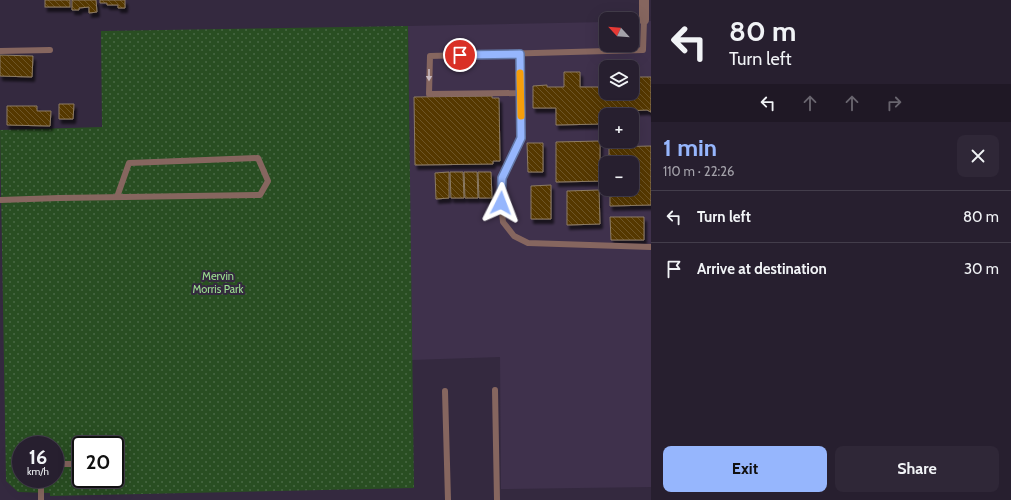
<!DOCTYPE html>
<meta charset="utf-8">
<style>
:root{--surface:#271f2f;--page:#2f2737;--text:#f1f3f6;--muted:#a4a2aa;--line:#433d4b;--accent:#96b6fd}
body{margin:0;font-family:Cabin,sans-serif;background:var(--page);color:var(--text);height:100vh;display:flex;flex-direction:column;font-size:15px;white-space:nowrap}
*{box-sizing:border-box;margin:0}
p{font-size:13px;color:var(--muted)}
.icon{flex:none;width:22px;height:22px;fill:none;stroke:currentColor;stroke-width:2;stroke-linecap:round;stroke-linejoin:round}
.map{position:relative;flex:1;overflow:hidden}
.panel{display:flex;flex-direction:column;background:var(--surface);width:360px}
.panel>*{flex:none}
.guide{background:#271f2f;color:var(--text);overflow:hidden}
.needle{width:26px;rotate:296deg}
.controls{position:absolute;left:599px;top:12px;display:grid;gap:8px}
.controls a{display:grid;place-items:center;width:40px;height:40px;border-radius:8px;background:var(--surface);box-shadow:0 4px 16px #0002,0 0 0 1px var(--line);font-size:20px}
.speed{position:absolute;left:12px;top:436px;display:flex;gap:8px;font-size:20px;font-weight:700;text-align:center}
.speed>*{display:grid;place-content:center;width:52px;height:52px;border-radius:50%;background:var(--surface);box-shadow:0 4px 16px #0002,0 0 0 1px var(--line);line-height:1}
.speed small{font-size:10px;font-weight:400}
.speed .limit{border:2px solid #111;border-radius:6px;background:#fff;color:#111}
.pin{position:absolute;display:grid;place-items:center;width:34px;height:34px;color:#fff;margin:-17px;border:2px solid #fff;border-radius:50%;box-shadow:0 1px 4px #0007}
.me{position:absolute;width:44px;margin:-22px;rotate:3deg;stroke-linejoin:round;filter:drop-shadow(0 0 3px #0008)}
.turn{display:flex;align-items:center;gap:14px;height:84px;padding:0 12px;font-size:18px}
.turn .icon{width:52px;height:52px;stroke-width:2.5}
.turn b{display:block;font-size:28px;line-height:34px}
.lanes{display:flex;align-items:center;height:38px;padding:0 12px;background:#0003;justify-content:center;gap:20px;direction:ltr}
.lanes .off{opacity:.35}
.round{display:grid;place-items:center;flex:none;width:42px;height:42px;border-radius:8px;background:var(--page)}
.head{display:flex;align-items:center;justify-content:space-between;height:68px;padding:0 12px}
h1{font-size:24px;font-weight:700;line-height:30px;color:var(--accent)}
.button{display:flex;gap:8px;margin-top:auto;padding:8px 12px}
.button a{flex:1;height:46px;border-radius:8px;background:var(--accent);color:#111;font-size:16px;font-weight:700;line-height:46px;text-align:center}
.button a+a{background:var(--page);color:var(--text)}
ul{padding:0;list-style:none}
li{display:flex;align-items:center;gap:12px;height:52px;padding:0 12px;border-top:1px solid var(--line)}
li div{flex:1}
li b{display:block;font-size:15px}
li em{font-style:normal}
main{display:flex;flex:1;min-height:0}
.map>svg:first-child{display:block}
</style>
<main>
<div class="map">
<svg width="651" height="500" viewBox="0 0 651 500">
<defs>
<pattern id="grass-dots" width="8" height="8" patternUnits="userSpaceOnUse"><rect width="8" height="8" fill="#294e22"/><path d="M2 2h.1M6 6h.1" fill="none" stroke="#486843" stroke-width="1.8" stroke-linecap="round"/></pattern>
<pattern id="building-back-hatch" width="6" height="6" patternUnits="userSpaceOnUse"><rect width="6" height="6" fill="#553800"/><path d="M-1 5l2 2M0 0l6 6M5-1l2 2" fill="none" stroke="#6e5526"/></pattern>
<filter id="shadow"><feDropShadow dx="2.5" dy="4.5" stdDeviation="1" flood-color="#0009"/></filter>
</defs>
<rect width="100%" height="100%" fill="#34293f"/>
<path fill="#3f314c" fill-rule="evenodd" d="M651,21V487L501,489L500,357L412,360L408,26L606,22V45H632V22ZM606,67H632V93H606ZM606,115H632V141H606ZM606,163H632V189H606Z"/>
<path fill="url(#grass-dots)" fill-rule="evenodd" d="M408,26L414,488L50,496V493L18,492L6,481L0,130L102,127L101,31ZM21,445H55V479H21ZM81,445H115V479H81Z"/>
<g fill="url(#building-back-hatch)" stroke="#8c7b63" filter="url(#shadow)">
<rect x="45" y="0" width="25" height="7"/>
<path d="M72,0H96L97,12L89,13V7L79,8V10H72Z"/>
<path d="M100,0H125V8H118V5H107V3H100Z"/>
<path d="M0,55L33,56L32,77L0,76Z"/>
<path d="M564,72H580V87H606V93H632V77H651V112L647,110L624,111V115H606V132L601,130L602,124L556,125V108H533V86L547,85V87H564Z"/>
<path d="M492,96V98H499L500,161H493V164L415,165L414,97Z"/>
<path d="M59,104H74L73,119H59Z"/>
<path d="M7,106H37V111H51L50,126L7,125Z"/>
<path d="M600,141V174H606V181L556,182V142Z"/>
<path d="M527,143H543V172H528Z"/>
<path d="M651,146V205L610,206V189H632V163H609V147Z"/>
<path d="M449,172V198L436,199L435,173Z"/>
<path d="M450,172H463L464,198H451Z"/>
<path d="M464,172H477L478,198H465Z"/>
<path d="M478,172H491L492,198H479Z"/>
<path d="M551,185V219H531V186Z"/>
<path d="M599,190L600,224L567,225V191Z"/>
<path d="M610,217H644V240H611Z"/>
</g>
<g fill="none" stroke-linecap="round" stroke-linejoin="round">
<g stroke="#86665f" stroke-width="6">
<path d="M0,51L50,50"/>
<path d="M520,53V93L429,94L430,56L643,50L644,20"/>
<path d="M520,93L521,138L502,177L501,203L503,222L514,236L528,243L651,247"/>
<path d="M0,200L59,198L260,195L268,181L258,158L129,163L117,197"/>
<path d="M495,390L497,500"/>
<path d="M445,391L448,500"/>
<path d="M18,464H21"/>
<path d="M55,464H81"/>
<path d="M41,500V479"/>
</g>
<path stroke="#86665f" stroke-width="10" d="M644,20V0"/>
</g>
<defs><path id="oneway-solid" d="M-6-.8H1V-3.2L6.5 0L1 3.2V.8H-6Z"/></defs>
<use fill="#c9bac0" href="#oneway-solid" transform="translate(429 75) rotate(90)"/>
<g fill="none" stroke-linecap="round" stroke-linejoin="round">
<g stroke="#6276a4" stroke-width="10">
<path id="route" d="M460,55L520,54L521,138L502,178L501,203"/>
</g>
<use href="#route" stroke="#96b6fd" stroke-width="7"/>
<path stroke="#f59e0b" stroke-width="7" d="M520,73L521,116"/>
</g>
<g text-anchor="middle" stroke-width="4" stroke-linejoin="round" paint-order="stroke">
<g font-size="11" fill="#9cdf90" stroke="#34293f">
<text x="218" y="280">Mervin<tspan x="218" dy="13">Morris Park</tspan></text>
</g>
</g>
</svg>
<div class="controls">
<a><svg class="needle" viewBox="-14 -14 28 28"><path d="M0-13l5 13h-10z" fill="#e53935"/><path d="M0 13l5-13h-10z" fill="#a4a2aa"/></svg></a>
<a><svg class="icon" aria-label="layers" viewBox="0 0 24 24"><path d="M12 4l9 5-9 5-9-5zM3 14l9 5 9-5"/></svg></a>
<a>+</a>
<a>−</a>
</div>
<div class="speed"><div>16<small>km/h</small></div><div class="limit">20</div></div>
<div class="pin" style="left:460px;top:55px;background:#d93025"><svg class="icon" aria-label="arrive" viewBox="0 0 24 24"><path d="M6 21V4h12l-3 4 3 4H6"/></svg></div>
<svg class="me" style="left:501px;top:203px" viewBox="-20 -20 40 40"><path d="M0-17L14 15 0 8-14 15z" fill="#96b6fd" stroke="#fff" stroke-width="4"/></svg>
</div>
<section class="panel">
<div class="guide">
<div class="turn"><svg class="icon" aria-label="left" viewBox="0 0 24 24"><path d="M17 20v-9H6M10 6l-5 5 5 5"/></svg><div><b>80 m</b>Turn left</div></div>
<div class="lanes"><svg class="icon" aria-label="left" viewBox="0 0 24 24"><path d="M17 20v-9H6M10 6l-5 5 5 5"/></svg><svg class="icon off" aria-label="ahead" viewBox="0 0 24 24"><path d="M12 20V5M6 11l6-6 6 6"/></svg><svg class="icon off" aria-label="ahead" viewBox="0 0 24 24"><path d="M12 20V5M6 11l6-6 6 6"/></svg><svg class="icon off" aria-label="right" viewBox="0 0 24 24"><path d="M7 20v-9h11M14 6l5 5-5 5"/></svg></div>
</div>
<div class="head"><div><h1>1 min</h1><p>110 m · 22:26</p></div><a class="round"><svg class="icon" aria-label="close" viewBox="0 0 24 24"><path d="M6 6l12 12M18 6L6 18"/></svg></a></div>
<ul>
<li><svg class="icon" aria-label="left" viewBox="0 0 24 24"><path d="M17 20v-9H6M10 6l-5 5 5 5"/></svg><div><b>Turn left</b></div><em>80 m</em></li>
<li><svg class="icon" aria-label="arrive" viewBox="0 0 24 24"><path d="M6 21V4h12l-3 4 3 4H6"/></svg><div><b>Arrive at destination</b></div><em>30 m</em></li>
</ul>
<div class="button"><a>Exit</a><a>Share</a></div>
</section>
</main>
